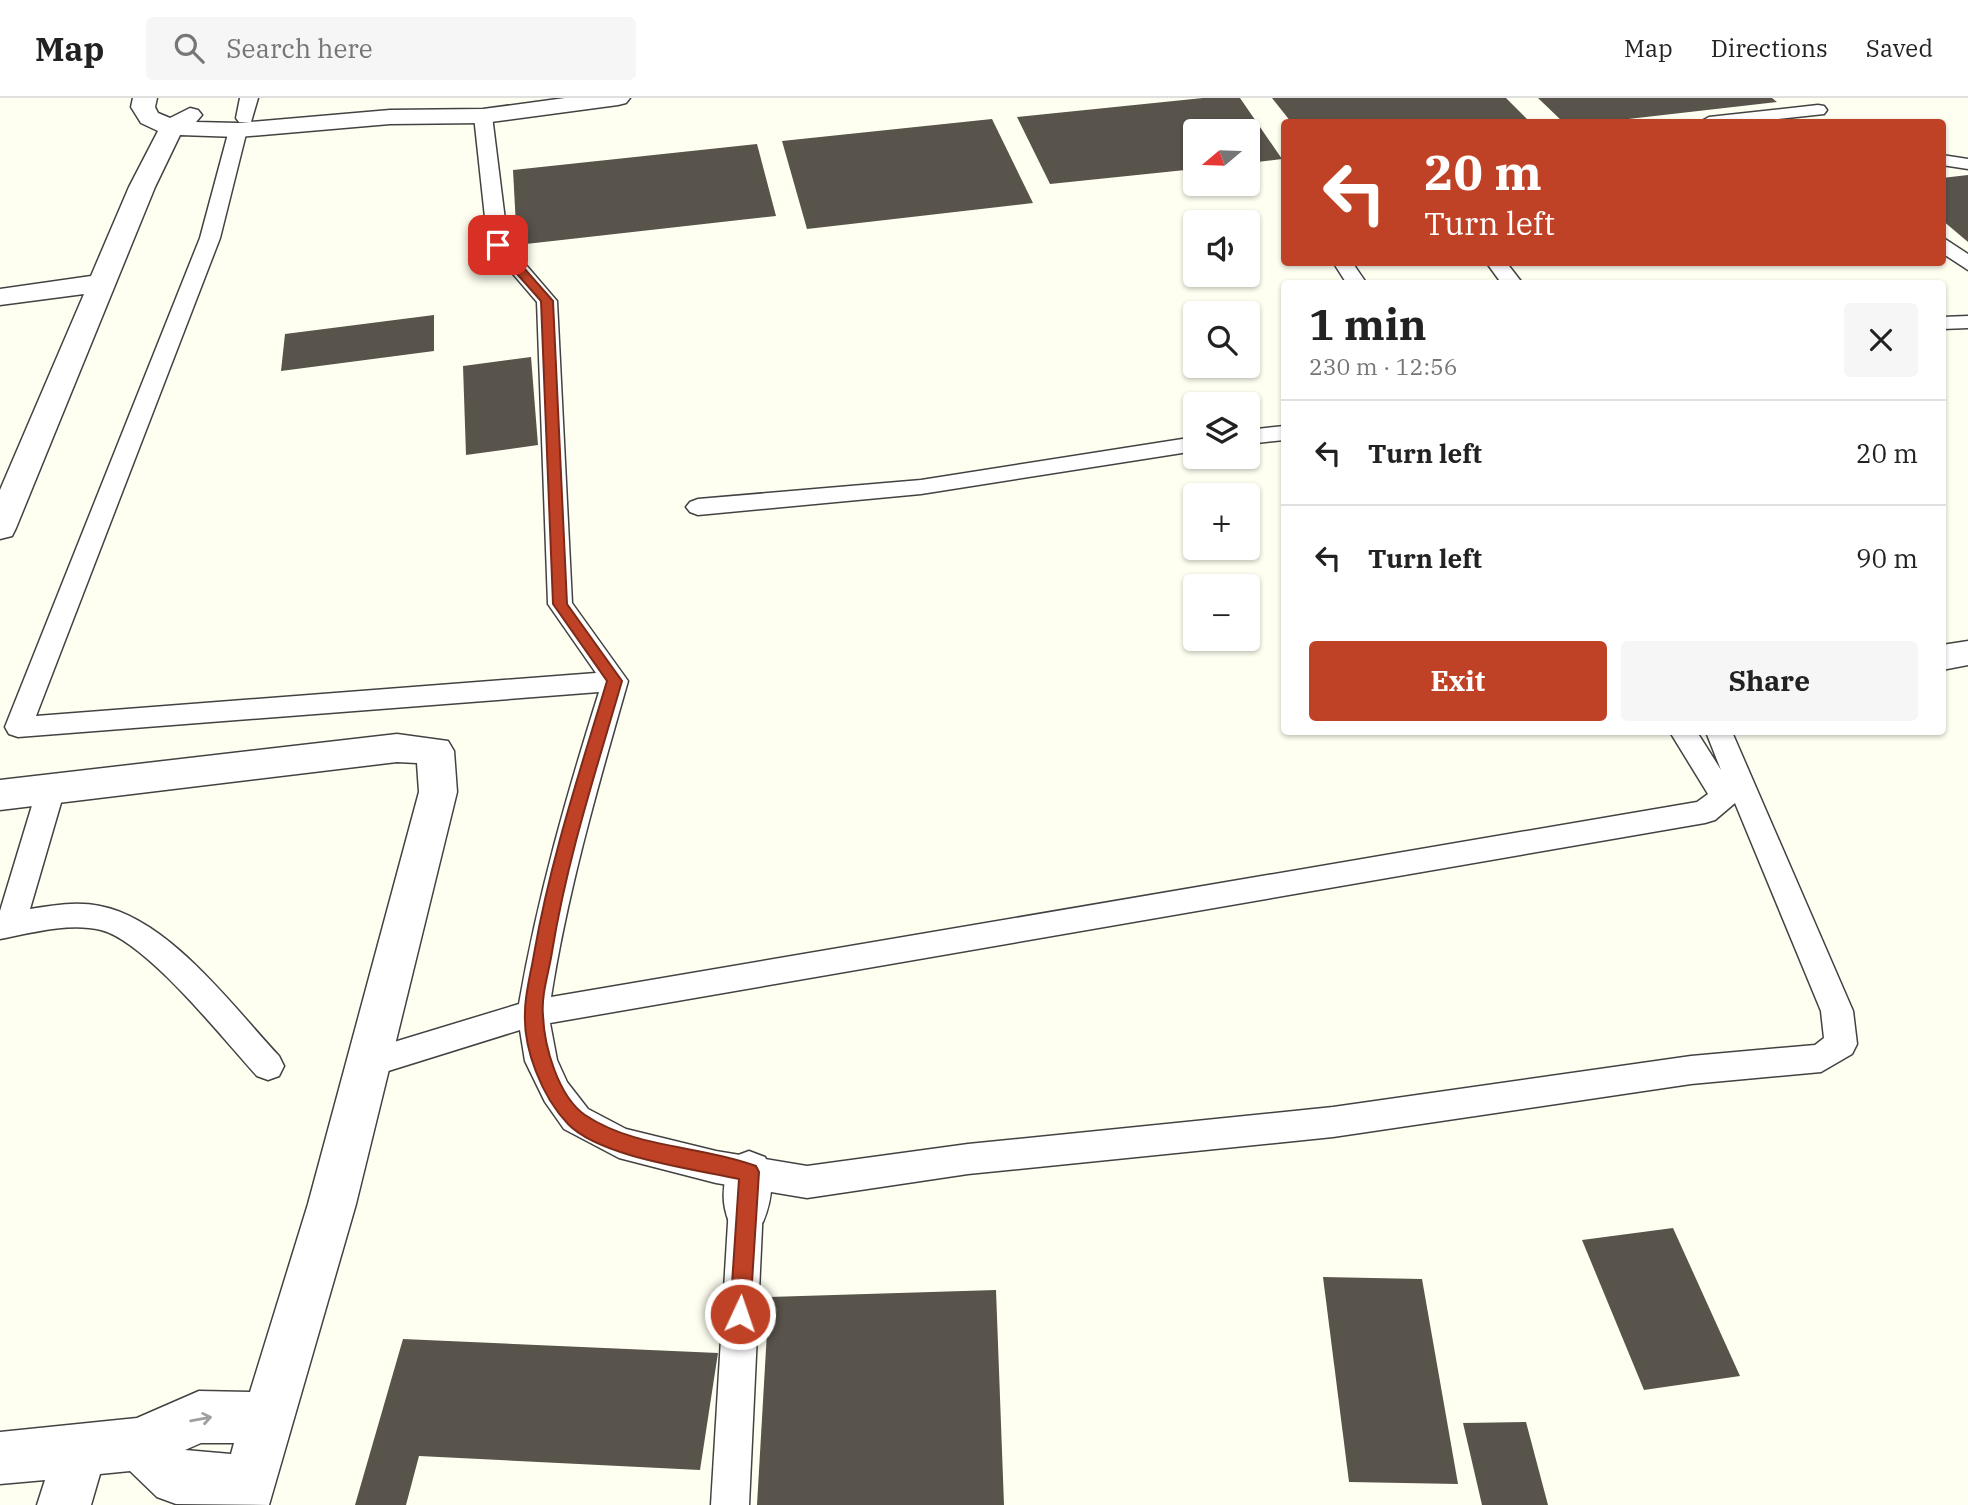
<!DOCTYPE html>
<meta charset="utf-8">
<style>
:root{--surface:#fff;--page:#f6f6f6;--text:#222;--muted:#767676;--line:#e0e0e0;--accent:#c04226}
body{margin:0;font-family:"IBM Plex Serif",serif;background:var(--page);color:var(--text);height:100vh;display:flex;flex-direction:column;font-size:26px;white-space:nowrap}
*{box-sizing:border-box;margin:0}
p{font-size:23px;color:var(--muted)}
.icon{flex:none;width:38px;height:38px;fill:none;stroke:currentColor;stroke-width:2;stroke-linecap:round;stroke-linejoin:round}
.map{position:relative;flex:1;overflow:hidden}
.side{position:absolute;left:1281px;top:182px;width:665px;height:455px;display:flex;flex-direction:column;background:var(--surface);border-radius:7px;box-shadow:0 2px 5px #0004}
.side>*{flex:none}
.hud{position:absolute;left:1281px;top:21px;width:665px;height:147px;border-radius:7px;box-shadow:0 2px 5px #0004;background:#c04226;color:#fff;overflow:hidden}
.needle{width:46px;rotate:251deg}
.tools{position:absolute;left:1183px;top:21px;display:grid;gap:14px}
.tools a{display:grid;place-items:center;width:77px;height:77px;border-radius:7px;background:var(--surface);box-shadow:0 2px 5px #0004;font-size:35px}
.pin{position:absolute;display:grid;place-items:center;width:60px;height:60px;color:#fff;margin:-30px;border-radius:14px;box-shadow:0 4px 10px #0006}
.me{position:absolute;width:77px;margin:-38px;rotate:3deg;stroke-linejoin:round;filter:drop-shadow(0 0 5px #0008)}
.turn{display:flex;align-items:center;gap:24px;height:147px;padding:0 28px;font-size:32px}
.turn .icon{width:91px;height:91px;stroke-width:2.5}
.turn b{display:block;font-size:49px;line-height:60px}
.round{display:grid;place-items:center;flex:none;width:74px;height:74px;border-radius:7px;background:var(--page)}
.overview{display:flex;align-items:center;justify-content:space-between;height:119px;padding:0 28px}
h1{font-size:42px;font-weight:700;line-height:52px}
.cta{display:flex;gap:14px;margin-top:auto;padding:14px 28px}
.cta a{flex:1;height:80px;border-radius:7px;background:var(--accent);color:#fff;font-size:28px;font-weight:700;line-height:80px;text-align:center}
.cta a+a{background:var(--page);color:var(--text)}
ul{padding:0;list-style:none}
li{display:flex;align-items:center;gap:21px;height:105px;padding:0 28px;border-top:2px solid var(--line)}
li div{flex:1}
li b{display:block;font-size:26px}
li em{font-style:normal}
header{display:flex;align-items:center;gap:42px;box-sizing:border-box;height:98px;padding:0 35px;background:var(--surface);border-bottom:2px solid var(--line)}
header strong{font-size:33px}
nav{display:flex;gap:38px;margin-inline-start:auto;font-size:24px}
.search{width:490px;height:63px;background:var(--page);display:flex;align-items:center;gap:18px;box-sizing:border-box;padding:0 24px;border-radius:7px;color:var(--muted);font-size:26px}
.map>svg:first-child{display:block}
</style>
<header>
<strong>Map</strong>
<div class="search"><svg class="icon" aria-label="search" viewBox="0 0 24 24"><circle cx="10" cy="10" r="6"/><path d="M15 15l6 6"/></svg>Search here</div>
<nav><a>Map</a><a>Directions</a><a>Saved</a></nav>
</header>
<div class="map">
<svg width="1968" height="1407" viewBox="0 0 1968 1407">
<rect width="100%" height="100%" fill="#fefff1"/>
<g fill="#58534b">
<path d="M1203,0H1240L1282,61L1248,65V33H1195V71L1050,86L1017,19Z"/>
<path d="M1272,0H1506L1530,24H1291Z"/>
<path d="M1538,0H1772L1777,4L1602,24H1563Z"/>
<path d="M992,21L1033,105L807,131L782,43Z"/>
<path d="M757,46L776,118L517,147L513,72Z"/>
<path d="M1968,77V144L1942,122V80Z"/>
<path d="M434,217V253L281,273L285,236Z"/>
<path d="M531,259L538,347L466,357L463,268Z"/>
<path d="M1673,1130L1740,1278L1644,1292L1582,1142Z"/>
<path d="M1323,1179L1422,1181L1458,1386L1349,1384Z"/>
<path d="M996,1192L1004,1407H757L769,1199Z"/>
<path d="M403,1241L718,1255L700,1372L419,1358L406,1407H355Z"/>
<path d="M1526,1324L1548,1407H1482L1463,1325Z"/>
</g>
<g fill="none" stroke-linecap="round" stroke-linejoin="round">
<g stroke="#424242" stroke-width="3">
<g id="lane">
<path d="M240,0H258L251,24H239L236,20Z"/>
<path d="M1818,7L1824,8L1827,12L1824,16L1752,24H1700L1709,19Z"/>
<path d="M483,13L492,18L508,146L557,203L572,505L628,583C598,688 568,791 551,899L1697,704L1708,696L1670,634H1697L1721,672L1706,634H1732L1853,913L1857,946L1852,956L1821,974L1691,986L1333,1039L968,1076L807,1100L716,1085L619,1060L564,1031L545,1004L525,963L520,932L369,979L358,975L353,965L358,955L519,906C538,797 566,699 599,594L18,639L9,636L5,629L200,140L229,32L238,27L247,32L220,140L36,618L596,575L548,506L537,204L488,147L474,18ZM1735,705L1821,913L1824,940L1815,947L1691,958L1333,1009L968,1046L807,1068L716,1053L626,1031L588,1011L567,984L557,962L550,925L1705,725L1715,722Z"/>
<path d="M1942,57L1968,61V71L1942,67Z"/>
<path d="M1942,139L1968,156V172L1942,155Z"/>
<path d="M1333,164H1352L1367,186H1347Z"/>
<path d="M1486,164H1506L1523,186H1502Z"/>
<path d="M1968,218V230L1942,231V219Z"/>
<path d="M1284,328V342L1248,346V332Z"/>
<path d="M1195,339V353L921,396L698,417L690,414L686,409L690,404L698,401L921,382Z"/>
<path d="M51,680L61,684L65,691L30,811C53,807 78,803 100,808C169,821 233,909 279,958L284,968L279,978L268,982L257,978C223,941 147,844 101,832C69,824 31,835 0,841V813L37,691L41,684Z"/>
<path d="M746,1092L758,1097L763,1108L749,1407H711L729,1108L734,1097Z"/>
</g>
</g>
<g stroke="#424242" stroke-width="3">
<g id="street">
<path d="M133,0H157L155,9L158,15L170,20L190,10L198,12L202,17L196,24L238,25L390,12L483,11L565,0H630L626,5L618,7L483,25L390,26L238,39L180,37L155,89L16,430L12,438L0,441V392L84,196L0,207V191L91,178L129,89L158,33L141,25L131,9Z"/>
<path d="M1968,543V567L1942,572V547Z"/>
<path d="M397,636L448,643L454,653L457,694L356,1106L269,1407L176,1406L157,1399L130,1373L100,1376L91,1407H37L45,1382L0,1386V1334L137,1320L199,1293L250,1294L308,1106L419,694L417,665L397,664L0,712V682ZM201,1345H234L231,1356L185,1352Z"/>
<path d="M749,1053L765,1059C775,1080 772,1102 763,1124L746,1130L729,1124C720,1102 723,1080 733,1059Z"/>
</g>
</g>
<use href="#lane" fill="#fff" fill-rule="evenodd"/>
<use href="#street" fill="#fff" fill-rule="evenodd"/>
</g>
<defs><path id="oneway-shaft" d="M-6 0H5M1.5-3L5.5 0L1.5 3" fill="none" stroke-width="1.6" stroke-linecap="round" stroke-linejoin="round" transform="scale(1.75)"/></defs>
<use stroke="#9f9f9f" href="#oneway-shaft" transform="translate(201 1321) rotate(-10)"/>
<path fill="#c04226" stroke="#7d2b19" stroke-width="2" d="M494,145H502L553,203L567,506L622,583C596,673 567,761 552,854C549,874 541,897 543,917C544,948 558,998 585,1017C636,1051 700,1047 756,1068L759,1074L750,1216L747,1224L740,1226L733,1224L730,1216L739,1081C694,1071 600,1059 568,1026C542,999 523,951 525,914C525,895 531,875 534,856C550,763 580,673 607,583L553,506L541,203L494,150Z"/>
</svg>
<div class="tools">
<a><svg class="needle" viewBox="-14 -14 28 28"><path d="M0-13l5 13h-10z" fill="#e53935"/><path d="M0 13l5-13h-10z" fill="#767676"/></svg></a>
<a><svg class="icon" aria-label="sound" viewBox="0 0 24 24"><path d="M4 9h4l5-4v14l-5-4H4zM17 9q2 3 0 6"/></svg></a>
<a><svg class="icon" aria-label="search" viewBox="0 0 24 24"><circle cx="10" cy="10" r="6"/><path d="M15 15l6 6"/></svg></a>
<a><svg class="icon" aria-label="layers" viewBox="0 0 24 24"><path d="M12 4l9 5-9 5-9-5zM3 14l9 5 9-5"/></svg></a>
<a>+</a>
<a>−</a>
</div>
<div class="pin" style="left:498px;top:147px;background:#d93025"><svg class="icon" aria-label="arrive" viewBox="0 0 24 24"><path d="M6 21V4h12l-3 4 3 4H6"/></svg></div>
<svg class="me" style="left:740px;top:1216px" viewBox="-20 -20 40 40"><circle r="17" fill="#c04226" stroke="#fff" stroke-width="3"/><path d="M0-11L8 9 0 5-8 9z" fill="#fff"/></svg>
<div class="hud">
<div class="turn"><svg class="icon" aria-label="left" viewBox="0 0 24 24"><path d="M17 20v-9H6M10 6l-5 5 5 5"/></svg><div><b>20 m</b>Turn left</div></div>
</div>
<section class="side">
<div class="overview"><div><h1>1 min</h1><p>230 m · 12:56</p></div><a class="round"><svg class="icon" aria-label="close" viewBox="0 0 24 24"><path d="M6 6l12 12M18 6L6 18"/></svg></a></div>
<ul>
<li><svg class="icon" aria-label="left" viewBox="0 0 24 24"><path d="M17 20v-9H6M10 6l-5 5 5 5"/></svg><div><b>Turn left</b></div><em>20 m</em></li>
<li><svg class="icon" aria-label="left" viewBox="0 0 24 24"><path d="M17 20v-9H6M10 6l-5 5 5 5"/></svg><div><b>Turn left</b></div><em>90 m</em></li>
</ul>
<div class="cta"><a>Exit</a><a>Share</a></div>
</section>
</div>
